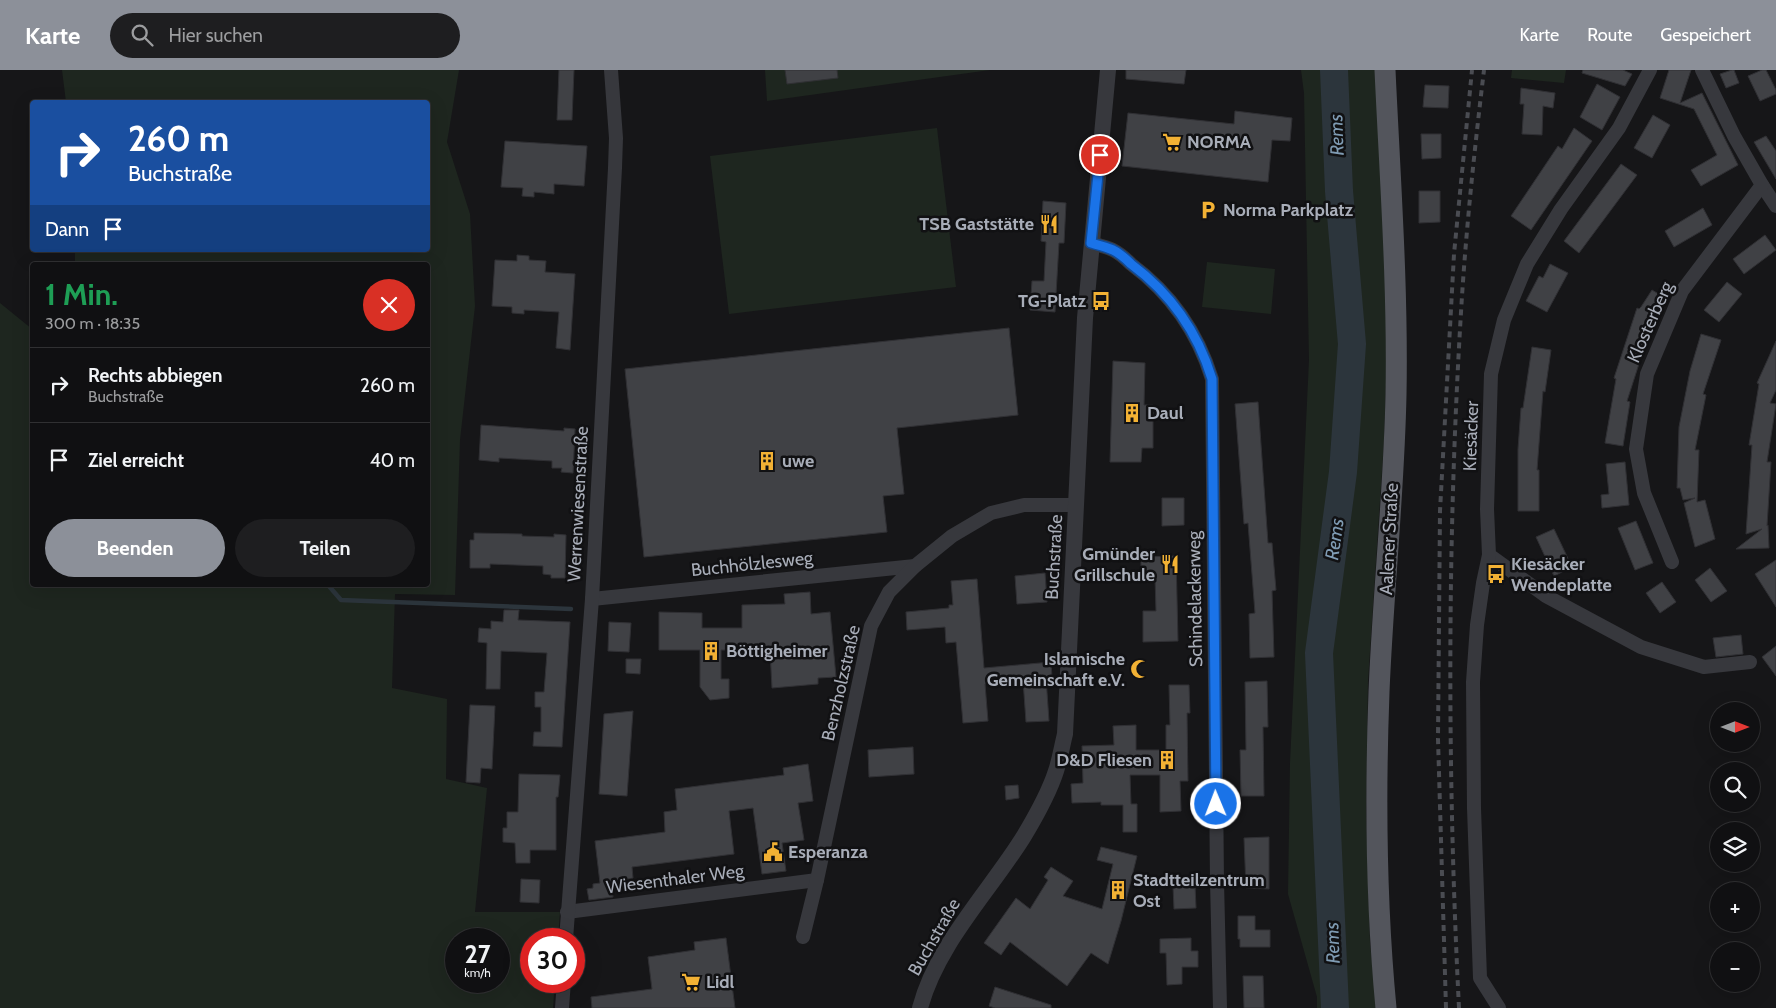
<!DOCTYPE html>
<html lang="de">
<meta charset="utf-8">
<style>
:root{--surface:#101012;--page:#1e1e20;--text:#f1f3f6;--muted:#9c9d9f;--line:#303032;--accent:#8c9099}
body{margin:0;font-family:Cabin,sans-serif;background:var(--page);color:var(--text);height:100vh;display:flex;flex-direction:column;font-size:19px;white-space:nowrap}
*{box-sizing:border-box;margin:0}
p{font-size:16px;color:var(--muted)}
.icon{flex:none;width:28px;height:28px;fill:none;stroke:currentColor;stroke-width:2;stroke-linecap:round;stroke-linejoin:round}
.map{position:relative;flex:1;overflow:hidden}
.side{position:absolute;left:30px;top:192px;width:400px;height:325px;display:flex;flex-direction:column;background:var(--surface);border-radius:5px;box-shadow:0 5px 20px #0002,0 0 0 1px var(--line)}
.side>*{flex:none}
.hud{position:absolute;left:30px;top:30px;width:400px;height:152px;border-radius:5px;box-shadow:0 5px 20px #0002,0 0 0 1px var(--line);background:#1a4fa0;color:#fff;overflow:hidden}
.needle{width:32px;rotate:90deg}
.tools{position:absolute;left:1710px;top:632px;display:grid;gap:10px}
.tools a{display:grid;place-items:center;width:50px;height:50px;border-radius:50%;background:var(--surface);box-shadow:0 5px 20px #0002,0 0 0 1px var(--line);font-size:25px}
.speed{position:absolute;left:445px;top:858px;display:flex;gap:10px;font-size:25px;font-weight:700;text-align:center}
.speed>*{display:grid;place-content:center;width:65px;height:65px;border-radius:50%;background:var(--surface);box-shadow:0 5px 20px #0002,0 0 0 1px var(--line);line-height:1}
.speed small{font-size:12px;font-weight:400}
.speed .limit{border:8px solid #d22;background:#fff;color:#111}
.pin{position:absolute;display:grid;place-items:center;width:42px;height:42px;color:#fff;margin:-21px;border:2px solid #fff;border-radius:50%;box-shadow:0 1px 5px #0007}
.me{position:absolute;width:55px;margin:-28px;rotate:359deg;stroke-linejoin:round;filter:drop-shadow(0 0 4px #0008)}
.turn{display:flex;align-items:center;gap:18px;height:105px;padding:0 15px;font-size:22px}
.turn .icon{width:65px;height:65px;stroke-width:2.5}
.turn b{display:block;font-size:35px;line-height:42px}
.then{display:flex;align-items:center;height:48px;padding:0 15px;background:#0003;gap:10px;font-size:19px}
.round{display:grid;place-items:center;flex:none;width:52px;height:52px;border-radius:26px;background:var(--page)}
.head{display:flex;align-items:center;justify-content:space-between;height:85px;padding:0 15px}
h1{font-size:30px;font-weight:700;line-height:38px;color:#1e9e55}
.action{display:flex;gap:10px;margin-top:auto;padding:10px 15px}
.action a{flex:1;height:58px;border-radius:30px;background:var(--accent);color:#fff;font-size:20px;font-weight:700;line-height:58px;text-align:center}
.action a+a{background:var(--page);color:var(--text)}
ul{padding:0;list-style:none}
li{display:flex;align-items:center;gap:15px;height:75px;padding:0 15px;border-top:1px solid var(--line)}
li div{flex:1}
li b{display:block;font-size:19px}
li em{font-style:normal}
header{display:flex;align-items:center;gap:30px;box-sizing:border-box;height:70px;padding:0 25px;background:var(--accent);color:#fff}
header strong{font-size:24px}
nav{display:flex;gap:28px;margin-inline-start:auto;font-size:18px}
.search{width:350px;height:45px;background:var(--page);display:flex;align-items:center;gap:12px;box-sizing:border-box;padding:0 18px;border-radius:28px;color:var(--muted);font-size:19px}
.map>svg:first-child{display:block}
</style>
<header>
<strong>Karte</strong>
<div class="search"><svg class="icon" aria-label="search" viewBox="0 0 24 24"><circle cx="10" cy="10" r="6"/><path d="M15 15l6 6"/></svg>Hier suchen</div>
<nav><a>Karte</a><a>Route</a><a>Gespeichert</a></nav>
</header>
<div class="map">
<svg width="1776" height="938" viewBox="0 0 1776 938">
<rect width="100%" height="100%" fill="#161618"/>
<g fill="#1e261f" fill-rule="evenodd">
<path d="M62,0H459L447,72L470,144L475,236L460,370L455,525L395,524L392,618L447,629L446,709L487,718L475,842H560L558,869H531V911H555L553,938H0V233L32,259V515H428V195H75V180H428V32H66ZM456,869H499V911H456Z"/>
<path d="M765,0H990L767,31Z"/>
<path d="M1301,0H1377L1389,229L1384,371L1368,611L1366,740L1370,873L1377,938H1317V927L1288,824L1290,693L1309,290L1304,23Z"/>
<path d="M1512,0H1566L1564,13L1511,8Z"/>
<path d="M937,58L956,217L729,244L710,86Z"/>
<path d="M1207,192L1275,199L1271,244L1202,237Z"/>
</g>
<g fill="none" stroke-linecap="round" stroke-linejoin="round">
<path stroke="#2c353c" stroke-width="4.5" d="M328,515L341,530L571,539"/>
<path stroke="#2c353c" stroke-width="28" d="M1334,0L1339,121L1352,274L1343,402L1319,583L1335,938"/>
</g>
<g fill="#404145" stroke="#303034">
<path d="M559,0H574L572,50H557Z"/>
<path d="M785,0H837L838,8L787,14Z"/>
<path d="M1126,0H1186L1184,14L1126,9Z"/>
<path d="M1583,0H1623L1632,4L1625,16L1582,3Z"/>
<path d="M1669,0H1691L1680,33L1702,23L1738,95L1701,116L1691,100L1717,85L1694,39L1660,28Z"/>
<path d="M1732,0H1734L1739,13L1726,18L1720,4Z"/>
<path d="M1762,0H1766L1776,20V24L1760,31L1748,6Z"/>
<path d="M1597,14L1620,27L1602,60L1580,47Z"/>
<path d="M1425,15L1449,16L1448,38L1423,37Z"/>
<path d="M1521,18L1555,23L1553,38L1543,36L1542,65L1522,64L1524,34H1520Z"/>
<path d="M1235,41L1292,48L1290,71L1272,70L1268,112L1122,96L1128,43L1234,54Z"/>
<path d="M1653,45L1670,55L1652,88L1634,78Z"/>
<path d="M1574,58L1592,71L1531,160L1511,146L1558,76L1562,79Z"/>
<path d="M1421,64H1441V88L1422,89Z"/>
<path d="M1766,66L1776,81V109L1754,72Z"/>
<path d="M505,71L587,76L584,116L554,114V124L534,122V127L522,126L523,118L501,117Z"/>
<path d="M1621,94L1637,105L1579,183L1564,171Z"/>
<path d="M1419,121H1440V152L1419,153Z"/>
<path d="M1043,131L1066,133L1064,173H1059L1055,242L1030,240L1032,211H1044L1046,172L1041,171Z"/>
<path d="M1703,138L1712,155L1674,177L1665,161Z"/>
<path d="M1765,165L1776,180L1744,204L1733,189Z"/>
<path d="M517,185L529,186V190L546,191L545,202L575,204L570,280L556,278L559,242L524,240V244L512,243V237L492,236L495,190L517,191Z"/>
<path d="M1550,194L1568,203L1547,242L1526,231L1539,206L1543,208Z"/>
<path d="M1727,212L1742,224L1719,252L1704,240Z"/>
<path d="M1652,220L1667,229L1642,270L1646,272L1627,331L1630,332L1623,376L1605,373L1616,309L1614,308L1637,238L1639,239L1641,237Z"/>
<path d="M1009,258L1018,345L897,358L904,424L883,426L887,462L644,487L625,299Z"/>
<path d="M1701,264L1721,270L1703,324L1706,325L1695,380H1699L1697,432L1705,430L1715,469L1695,477L1684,433L1695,428L1683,430L1680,418H1677L1679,357L1690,301Z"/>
<path d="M1776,271V320L1770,333L1776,334L1767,392H1771L1767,456L1768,455L1769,478L1736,479L1762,459L1746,464L1752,375H1749L1759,314L1757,313Z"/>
<path d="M1532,277L1551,280L1545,322L1543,321L1537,400H1539V441H1518V379L1521,338H1523Z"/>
<path d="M1113,291L1145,293L1144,335H1153V378H1142L1141,392H1110Z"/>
<path d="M1258,332L1268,473H1272L1276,520L1272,521L1274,587L1250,588L1249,544L1255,543L1248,453L1244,454L1235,334Z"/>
<path d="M481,355L564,361V358L575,359L573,403L561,402L562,398H552V391L499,388V392L479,390Z"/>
<path d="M1625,392L1629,435L1602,438L1601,425L1609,424L1606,394Z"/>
<path d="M1162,428H1184V455L1162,456Z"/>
<path d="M1636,451L1653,493L1635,500L1618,458Z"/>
<path d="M1554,459L1572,497L1554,506L1536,467Z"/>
<path d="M474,463L522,464V466L554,467V464L566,465L565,508H551V505L543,504V496L490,494V498H470V470H474Z"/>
<path d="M1176,486L1178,571L1143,572V541H1156L1155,507H1141V487Z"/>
<path d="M1776,490V537L1755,504Z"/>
<path d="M1710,498L1727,521L1711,532L1695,510Z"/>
<path d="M1045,503L1047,532L1017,534L1015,506Z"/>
<path d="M977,509L984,598L1051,592L1052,608H1046L1049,651L1026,652L1023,610L985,614L988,651L963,653L956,572L946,573L945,557L907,560L906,542L949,538V535H953L951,511Z"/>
<path d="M1662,512L1676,532L1660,543L1646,523Z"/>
<path d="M810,522L811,544L830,542L836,607L818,608V614L772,618L770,580H721V609H729V628L710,630L700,617V580H659V542L702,543V558H742V535L785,534L784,524Z"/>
<path d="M504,540H519L518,550L570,552L562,677L533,676L534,662H541V637H535V622H544L547,583L501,581L500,619H486L487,573L478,572L479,558L491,559V551L503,552Z"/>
<path d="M609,552L631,553L629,582L608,581Z"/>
<path d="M1741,565L1743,584L1716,587L1713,568Z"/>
<path d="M1776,576V606L1762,587Z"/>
<path d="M626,589H641L640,604L626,603Z"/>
<path d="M1267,611L1268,657H1263L1264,726H1241L1240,680H1246L1245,612Z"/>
<path d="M1169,615H1189L1190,643H1187L1188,711H1180L1181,741L1160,742V705H1130L1131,734H1137V762H1123V735H1101V732L1072,733L1071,714L1083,713L1082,676L1114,675L1113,656L1136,655V680H1166V655H1170Z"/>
<path d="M470,635L495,636L492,699L481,698L480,713L466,712Z"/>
<path d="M633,641L627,726L599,724L604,644Z"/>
<path d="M913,677L914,704L869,707L868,680Z"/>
<path d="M808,694L813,731L798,733L804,770L782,773L786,801L762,804L753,738L729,741L734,784L632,797L633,808L622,810L624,818L612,820L613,827L589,830L587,819L593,818V814L600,813L595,771L665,762L664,742L677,740L675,719L784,705L783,698Z"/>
<path d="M519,704L560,705L558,727H556V780H530V793H516L515,773L503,772V758H507V742H518Z"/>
<path d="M1018,715L1019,728L1006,730L1005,716Z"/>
<path d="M1269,767V819L1246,818L1244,768Z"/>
<path d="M1101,777L1137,786L1121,851L1108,894L1091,883L1067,916L1010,872L1001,885L984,873L1016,828L1030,839L1048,810L1044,807L1051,797L1073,811L1063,826L1102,839L1113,794L1097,790Z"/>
<path d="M521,809L540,810L539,833L520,832Z"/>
<path d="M1195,815L1196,838L1174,839L1173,816Z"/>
<path d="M1238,846H1255V860H1270V877H1240V869H1238Z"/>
<path d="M726,868L735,938H592L591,927L652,919L648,887L695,880L694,872Z"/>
<path d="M1191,868V881H1198V897H1182V914L1167,915L1166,883H1160V869Z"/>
<path d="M1243,906H1263L1264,938H1244Z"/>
<path d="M995,917L1051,935V938H995L989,936Z"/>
</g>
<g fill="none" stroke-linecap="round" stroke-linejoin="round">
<g stroke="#37383d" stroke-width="14">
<path d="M1762,115L1776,136"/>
<path d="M1091,173C1098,175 1106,177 1113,180C1119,183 1126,189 1131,194C1170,223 1198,263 1212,309L1217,811L1220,938"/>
<path d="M1489,485L1546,526L1641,577L1704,597L1750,592"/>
<path d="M1672,492L1644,423L1636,379L1647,304L1682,221L1762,115L1734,66L1702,0"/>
<path d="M592,529L915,496"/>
<path d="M567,842L817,810"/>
<path d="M803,867L817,810L871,556L889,522L915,496L952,466L991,443L1024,435H1076"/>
<path d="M566,869L592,529L615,98L616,68L611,0"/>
<path d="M562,938L564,911"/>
<path d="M1499,938L1480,908L1474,738L1473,612L1477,555L1483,513L1489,485L1487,439L1491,304L1504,250L1527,194L1561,139L1619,58L1650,0"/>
</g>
<path stroke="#37383d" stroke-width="16" d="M920,938C937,874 990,821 1024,766C1036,746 1049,723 1056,701C1060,689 1062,676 1065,664L1085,248L1108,0"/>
<path stroke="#53555c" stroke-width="21" d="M1385,0C1390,108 1398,217 1396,325C1394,424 1383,523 1379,622C1375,728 1376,833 1386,938"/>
<g stroke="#4a4c52" stroke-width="4" stroke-dasharray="6 5" stroke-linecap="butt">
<path d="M1446,938L1438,669L1440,441L1454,184L1472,0"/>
<path d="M1459,938C1447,701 1447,463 1462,226C1467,150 1475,75 1484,0"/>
</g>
</g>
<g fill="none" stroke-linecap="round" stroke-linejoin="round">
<g stroke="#114b97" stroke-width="12">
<path id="route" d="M1100,85L1091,173C1098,175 1106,177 1113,180C1119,183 1126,189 1131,194C1170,223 1198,263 1212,309L1216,734"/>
</g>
<use href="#route" stroke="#1a73e8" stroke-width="9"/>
</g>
<defs>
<g id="supermarket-bare" transform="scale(1.5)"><path d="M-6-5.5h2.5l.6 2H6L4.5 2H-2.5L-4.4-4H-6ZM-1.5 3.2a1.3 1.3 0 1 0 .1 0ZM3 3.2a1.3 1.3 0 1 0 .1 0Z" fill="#f2b134" stroke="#111113" stroke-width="2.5" paint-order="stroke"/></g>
<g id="parking-bare" transform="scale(1.5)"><path d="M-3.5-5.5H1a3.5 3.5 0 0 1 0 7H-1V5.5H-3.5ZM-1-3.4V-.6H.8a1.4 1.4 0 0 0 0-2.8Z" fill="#f2b134" stroke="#111113" stroke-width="2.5" paint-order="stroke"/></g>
<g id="restaurant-bare" transform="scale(1.5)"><path d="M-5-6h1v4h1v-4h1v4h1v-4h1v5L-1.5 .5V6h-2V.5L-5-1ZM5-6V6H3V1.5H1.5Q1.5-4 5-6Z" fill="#f2b134" stroke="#111113" stroke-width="2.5" paint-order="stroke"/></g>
<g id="bus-bare" transform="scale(1.5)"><path d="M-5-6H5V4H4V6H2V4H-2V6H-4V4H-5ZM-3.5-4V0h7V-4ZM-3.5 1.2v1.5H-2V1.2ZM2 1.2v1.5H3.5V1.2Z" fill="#f2b134" stroke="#111113" stroke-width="2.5" paint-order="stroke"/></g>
<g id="building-bare" transform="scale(1.5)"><path d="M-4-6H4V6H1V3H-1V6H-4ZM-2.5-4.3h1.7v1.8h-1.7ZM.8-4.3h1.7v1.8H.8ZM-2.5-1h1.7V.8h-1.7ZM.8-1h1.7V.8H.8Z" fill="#f2b134" stroke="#111113" stroke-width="2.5" paint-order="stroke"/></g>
<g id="mosque-bare" transform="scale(1.5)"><path d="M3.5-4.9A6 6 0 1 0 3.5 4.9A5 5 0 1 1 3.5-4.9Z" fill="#f2b134" stroke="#111113" stroke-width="2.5" paint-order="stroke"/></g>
<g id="civic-bare" transform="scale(1.5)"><path d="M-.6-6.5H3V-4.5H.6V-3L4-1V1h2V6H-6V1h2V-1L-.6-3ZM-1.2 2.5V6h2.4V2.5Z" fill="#f2b134" stroke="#111113" stroke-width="2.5" paint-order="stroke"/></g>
</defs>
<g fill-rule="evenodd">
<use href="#supermarket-bare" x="1172" y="72"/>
<use href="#parking-bare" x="1208" y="140"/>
<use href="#restaurant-bare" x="1049" y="154"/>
<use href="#bus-bare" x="1101" y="231"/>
<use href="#building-bare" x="1132" y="343"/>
<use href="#building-bare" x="767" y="391"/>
<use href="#restaurant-bare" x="1170" y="494"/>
<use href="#bus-bare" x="1496" y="504"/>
<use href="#building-bare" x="711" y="581"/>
<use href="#mosque-bare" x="1140" y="599"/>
<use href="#building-bare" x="1167" y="690"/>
<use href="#civic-bare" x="773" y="782"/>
<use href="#building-bare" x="1118" y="820"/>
<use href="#supermarket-bare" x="691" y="912"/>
</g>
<g text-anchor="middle" stroke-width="5" stroke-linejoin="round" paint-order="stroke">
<g font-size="18" font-weight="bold" fill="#a8adb8" stroke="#111113" text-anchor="start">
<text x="1187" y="78">NORMA</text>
<text x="1223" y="146">Norma Parkplatz</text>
<text x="1034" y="160" text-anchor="end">TSB Gaststätte</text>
<text x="1086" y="237" text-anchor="end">TG-Platz</text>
<text x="1147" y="349">Daul</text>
<text x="782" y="397">uwe</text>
<text x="1155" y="490" text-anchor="end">Gmünder<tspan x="1155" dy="21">Grillschule</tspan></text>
<text x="1511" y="500">Kiesäcker<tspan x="1511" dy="21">Wendeplatte</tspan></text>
<text x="726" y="587">Böttigheimer</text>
<text x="1125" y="595" text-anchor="end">Islamische<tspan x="1125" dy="21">Gemeinschaft e.V.</tspan></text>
<text x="1152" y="696" text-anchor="end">D&amp;D Fliesen</text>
<text x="788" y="788">Esperanza</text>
<text x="1133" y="816">Stadtteilzentrum<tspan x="1133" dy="21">Ost</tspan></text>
<text x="706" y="918">Lidl</text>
</g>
<g font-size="18" fill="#a8adb8" stroke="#111113">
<text transform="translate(1650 252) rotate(-66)" y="6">Klosterberg</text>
<text transform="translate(1471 366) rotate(-88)" y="6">Kiesäcker</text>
<text transform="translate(578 434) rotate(-87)" y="6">Werrenwiesenstraße</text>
<text transform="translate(1389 469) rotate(-87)" y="6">Aalener Straße</text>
<text transform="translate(1054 487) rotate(-87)" y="6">Buchstraße</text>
<text transform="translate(752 494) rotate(-6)" y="6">Buchhölzlesweg</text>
<text transform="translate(1195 529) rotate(-91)" y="6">Schindelackerweg</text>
<text transform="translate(841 613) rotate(-77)" y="6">Benzholzstraße</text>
<text transform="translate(675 809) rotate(-7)" y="6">Wiesenthaler Weg</text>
<text transform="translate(934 867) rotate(-60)" y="6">Buchstraße</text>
</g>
<g font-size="19" font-style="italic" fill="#7f9bb3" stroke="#111113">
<text transform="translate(1336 65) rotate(-92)" y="7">Rems</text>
<text transform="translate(1334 469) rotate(-82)" y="7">Rems</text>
<text transform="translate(1332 873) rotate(-92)" y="7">Rems</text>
</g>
</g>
</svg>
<div class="tools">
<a><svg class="needle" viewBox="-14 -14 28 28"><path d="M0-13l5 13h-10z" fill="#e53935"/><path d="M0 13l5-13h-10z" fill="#9c9d9f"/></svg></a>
<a><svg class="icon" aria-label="search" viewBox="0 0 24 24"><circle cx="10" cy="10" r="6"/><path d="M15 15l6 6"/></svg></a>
<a><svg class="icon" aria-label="layers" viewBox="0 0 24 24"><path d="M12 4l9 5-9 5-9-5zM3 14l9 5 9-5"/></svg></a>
<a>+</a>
<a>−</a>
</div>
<div class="speed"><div>27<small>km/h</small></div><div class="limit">30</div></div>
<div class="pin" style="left:1100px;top:85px;background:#d93025"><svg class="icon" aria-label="arrive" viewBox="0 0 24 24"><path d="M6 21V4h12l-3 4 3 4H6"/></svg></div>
<svg class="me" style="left:1216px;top:734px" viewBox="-20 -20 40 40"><circle r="17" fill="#1a73e8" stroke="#fff" stroke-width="3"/><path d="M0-11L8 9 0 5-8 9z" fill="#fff"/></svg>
<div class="hud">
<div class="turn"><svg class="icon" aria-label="right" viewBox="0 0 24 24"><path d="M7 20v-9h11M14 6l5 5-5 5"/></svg><div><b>260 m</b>Buchstraße</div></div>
<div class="then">Dann<svg class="icon" aria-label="arrive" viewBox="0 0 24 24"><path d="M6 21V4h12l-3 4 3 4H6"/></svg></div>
</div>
<section class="side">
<div class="head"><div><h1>1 Min.</h1><p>300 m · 18:35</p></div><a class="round" style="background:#d93025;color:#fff"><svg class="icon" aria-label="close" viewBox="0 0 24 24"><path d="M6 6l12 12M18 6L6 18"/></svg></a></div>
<ul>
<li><svg class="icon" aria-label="right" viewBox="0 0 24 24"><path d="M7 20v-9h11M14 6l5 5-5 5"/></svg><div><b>Rechts abbiegen</b><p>Buchstraße</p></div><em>260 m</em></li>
<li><svg class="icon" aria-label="arrive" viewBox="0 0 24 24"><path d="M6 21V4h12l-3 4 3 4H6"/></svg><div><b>Ziel erreicht</b></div><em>40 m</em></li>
</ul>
<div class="action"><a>Beenden</a><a>Teilen</a></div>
</section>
</div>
